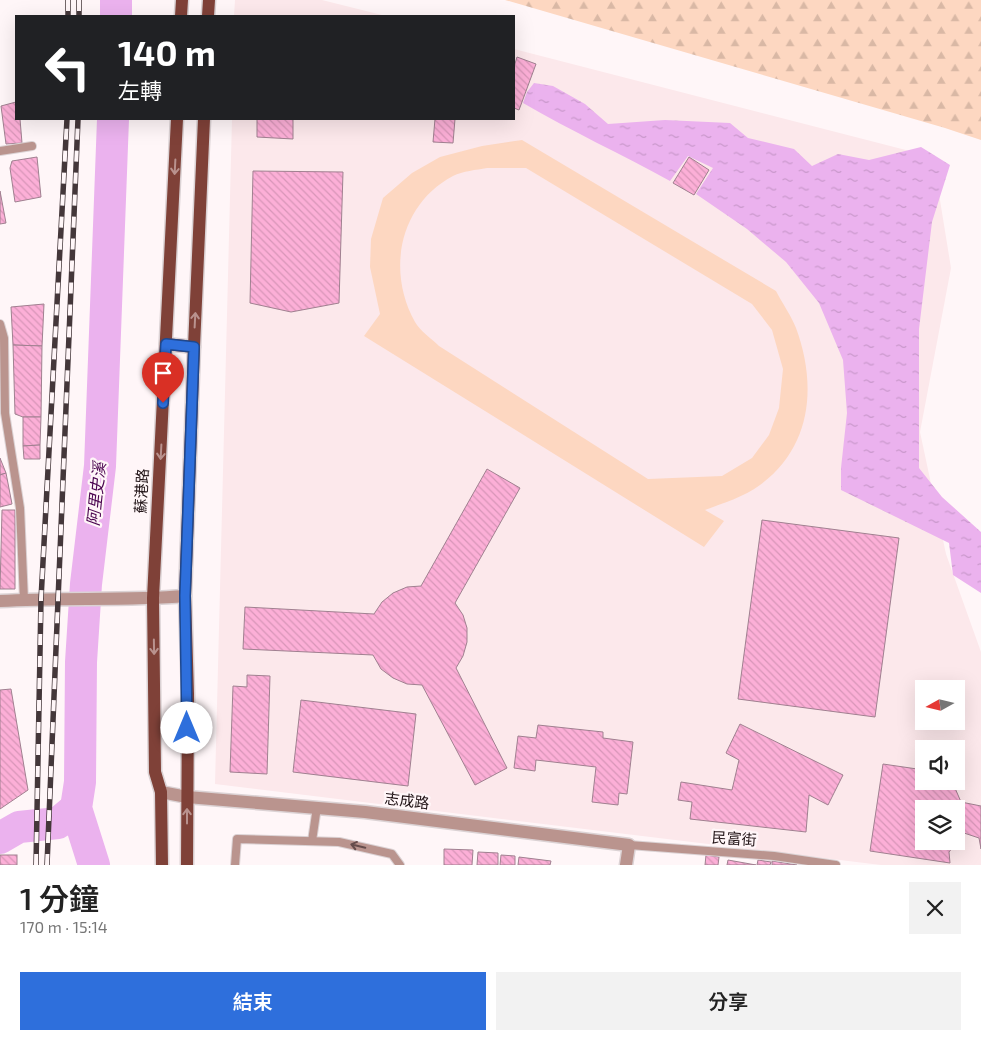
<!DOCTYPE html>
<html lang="zh-TW">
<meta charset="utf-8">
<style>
:root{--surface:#fff;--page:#f2f2f2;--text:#222;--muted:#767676;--accent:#2e6fdc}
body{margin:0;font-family:"Exo 2","Noto Sans TC",sans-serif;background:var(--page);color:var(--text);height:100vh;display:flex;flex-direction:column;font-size:19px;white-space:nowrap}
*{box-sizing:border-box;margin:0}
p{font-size:16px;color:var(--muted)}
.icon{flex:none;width:28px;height:28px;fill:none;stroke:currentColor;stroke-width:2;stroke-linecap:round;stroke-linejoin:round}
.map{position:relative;height:865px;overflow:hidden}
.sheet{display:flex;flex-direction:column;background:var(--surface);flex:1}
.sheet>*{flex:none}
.guide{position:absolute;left:15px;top:15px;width:500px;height:105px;border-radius:0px;box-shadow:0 5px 20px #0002;background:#202124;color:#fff;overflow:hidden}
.needle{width:32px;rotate:262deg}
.tools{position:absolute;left:915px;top:680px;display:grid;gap:10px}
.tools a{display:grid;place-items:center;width:50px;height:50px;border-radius:0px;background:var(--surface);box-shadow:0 5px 20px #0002;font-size:25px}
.pin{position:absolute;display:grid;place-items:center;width:42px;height:42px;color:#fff;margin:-51px -21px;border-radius:50% 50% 50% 0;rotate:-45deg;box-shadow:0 0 5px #0007}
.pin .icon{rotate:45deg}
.me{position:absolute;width:55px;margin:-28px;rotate:0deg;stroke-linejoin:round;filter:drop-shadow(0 0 4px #0008)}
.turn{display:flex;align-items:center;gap:18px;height:105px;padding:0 20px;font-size:22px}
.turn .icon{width:65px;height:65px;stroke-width:2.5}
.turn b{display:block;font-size:35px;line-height:42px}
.round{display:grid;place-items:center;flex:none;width:52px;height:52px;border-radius:0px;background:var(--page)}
.overview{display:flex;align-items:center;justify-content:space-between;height:85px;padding:0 20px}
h1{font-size:30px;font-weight:600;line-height:38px}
.action{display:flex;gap:10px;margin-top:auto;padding:10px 20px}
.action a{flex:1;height:58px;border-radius:0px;background:var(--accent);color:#fff;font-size:20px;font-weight:600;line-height:58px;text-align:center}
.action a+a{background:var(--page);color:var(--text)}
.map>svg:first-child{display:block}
</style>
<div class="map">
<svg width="981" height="865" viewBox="0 0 981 865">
<defs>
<pattern id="forest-firs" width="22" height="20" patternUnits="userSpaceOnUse" patternTransform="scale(1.25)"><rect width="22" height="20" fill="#fdd7c1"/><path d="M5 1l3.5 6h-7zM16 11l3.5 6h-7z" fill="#d9b8a5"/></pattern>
<pattern id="water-ripples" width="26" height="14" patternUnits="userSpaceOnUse" patternTransform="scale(1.25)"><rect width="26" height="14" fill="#ebb2ee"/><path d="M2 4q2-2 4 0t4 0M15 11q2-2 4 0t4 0" fill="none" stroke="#c998cb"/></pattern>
<pattern id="building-back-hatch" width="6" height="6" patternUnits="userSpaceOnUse" patternTransform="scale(1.25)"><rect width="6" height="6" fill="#fcafd7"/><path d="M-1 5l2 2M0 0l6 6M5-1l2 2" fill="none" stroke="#d896b8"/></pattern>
</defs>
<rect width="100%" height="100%" fill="#fff6f8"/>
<g fill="#fce8eb" fill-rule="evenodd">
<path d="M235,0H322L386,16H234Z"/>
<path d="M514,49L933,157L951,268L920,432L946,554L981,652V865H881L215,784L232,119H514ZM924,689H956V721H924ZM924,749H956V781H924ZM924,809H956V841H924Z"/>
</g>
<path fill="url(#forest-firs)" d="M505,0H981V140L945,128Z"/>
<path fill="#fdd7c1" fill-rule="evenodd" d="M522,140L776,291C782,303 791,315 796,328C817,385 812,447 760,485C744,497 723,503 705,510L724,521L704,547L364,336L380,314L370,267L371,239L383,198L412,173L440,157L482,146ZM487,168H526L752,304L772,330L783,369L779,408L769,435L752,458L722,476L648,479L439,346C432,339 420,331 415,322C386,270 400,204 453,176C463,171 476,170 487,168Z"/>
<path fill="url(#water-ripples)" d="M534,83L553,86L585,104L608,124L665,120L730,123L748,138L794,149L812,166L838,154L869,160L921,147L950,165L932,222L919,329V468L942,497L981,532V593L953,575L949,543L841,490V468L847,413L843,360L819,303L786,262L747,229L696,194L713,168L688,156L670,181C621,154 571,131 523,103L527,92Z"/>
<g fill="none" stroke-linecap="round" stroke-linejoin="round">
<g stroke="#ebb2ee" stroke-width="32">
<path d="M116,16V0"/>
<path d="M0,838L19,827L58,823L76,808"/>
<path d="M94,865L76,808L80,782L81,662L86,584L100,466L113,119"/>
</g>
</g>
<g fill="url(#building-back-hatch)" stroke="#a08090" fill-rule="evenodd">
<path d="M517,57L536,64L519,110L514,108V67Z"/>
<path d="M16,102V119H20L22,143L6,144L1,106Z"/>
<path d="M257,119H293V139L257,137Z"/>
<path d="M435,119H455L453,143L433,142Z"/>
<path d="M37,157L41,197L15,202L10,168L12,161Z"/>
<path d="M689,157L709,170L694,195L673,183Z"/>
<path d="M253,171L343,172L339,303L291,312L250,303Z"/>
<path d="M0,191L6,223L0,224Z"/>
<path d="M44,304L42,346L13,345L11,307Z"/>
<path d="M13,345L42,346L41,417H23L15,414Z"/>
<path d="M23,417H41L40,445L23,446Z"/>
<path d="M40,445V459H24L23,446Z"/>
<path d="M0,458L6,473L0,475Z"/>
<path d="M487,469L520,488L455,603L463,615L467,628V642L463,656L456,668L507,768L475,785L422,685L407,684L393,678L381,669L373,655L243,649L245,607L374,614L382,602L393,593L407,587L421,586Z"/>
<path d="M6,473L12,504L0,507V475Z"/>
<path d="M2,510H15V589H0Z"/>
<path d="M762,520L899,538L875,717L738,699Z"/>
<path d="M247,675L270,676L267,774L230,772L233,686L247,687Z"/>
<path d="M11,689L28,790L0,809V690Z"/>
<path d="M301,700L416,714L408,786L293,772Z"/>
<path d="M740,724L843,775L828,805L809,795L806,832L690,819L692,802L678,800L681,782L732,790L739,760L726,753Z"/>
<path d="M538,725L603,732V738L633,742L627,794L619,793L618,805L592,802L596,767L536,760L535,771L514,768L518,736L536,738Z"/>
<path d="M883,764L924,770V781H952L961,802L981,806V849L979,838L964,833L949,852L950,863L870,851ZM924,809H956V841H924Z"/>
<path d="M444,849L473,850L472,865H444Z"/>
<path d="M478,852L498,853V865H477Z"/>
<rect x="0" y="855" width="17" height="10"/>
<path d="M501,855L515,856V865H500Z"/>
<path d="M706,855L719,857L718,865H705Z"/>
<path d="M519,857L551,861L550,865H518Z"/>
<path d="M728,860L756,865H727Z"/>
<path d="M758,860L771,862L770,865H757Z"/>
<path d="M772,861L797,865H772Z"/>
</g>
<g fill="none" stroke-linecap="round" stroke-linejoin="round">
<g stroke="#dbd2d4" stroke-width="10">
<g id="lane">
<path d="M0,151L32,146"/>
<path d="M0,324L4,338L5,413L20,508L24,600"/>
<path d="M312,841L317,807"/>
<path d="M629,845L774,856L836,865"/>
<path d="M235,865L237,839L339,842L392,854L400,865"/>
</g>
</g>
<g stroke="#dbd2d4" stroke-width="15">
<g id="street">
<path d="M0,601C62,597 124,601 185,596"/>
<path d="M161,792L187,797L365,812L629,845L626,865"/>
</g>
</g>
<g stroke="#dbd2d4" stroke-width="15">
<g id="primary">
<path d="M181,16L182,0"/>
<path d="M208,16L209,0"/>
<path d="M166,344L194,347"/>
<path d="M162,865L161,792L155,772L153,598L177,119"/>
<path d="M187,865L188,694L185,596L194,347L204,119"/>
</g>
</g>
<use href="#lane" stroke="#ba948e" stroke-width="8"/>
<use href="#street" stroke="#ba948e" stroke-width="12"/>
<use href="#primary" stroke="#7f4138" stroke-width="12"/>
<g stroke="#44373a" stroke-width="5.5">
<g id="rail">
<path d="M68,0V16"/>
<path d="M79,0V16"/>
<path d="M36,865L41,599L67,119"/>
<path d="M47,865L78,119"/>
</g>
</g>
<use href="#rail" stroke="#fff6f8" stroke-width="4" stroke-dasharray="11" stroke-linecap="butt"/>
</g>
<defs><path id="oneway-shaft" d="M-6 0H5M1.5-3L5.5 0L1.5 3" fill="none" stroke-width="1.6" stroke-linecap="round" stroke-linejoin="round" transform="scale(1.25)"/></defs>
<g stroke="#b9928e">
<use href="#oneway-shaft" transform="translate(175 167) rotate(93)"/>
<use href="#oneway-shaft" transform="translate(195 320) rotate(-87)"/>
<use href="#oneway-shaft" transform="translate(161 452) rotate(93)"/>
<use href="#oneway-shaft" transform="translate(154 647) rotate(89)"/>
<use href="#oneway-shaft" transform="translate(187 816) rotate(-90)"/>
</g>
<use stroke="#664d4c" href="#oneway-shaft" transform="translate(358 846) rotate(-167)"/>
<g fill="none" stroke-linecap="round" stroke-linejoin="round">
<g stroke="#1e488f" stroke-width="12">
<path id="route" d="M163,403L166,344L194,347L185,596L187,728"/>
</g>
<use href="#route" stroke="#2e6fdc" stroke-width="9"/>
</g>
<g text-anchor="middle" stroke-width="4.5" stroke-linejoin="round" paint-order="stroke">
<g font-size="15" fill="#211316" stroke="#fff6f8">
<text transform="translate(142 491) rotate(-87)" y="5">蘇港路</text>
<text transform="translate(407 801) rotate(7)" y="5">志成路</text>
<text transform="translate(734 839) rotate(4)" y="5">民富街</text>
</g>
<g font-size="16" font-style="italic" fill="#49024e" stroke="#fff6f8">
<text transform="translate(96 494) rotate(-84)" y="6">阿里史溪</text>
</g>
</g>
</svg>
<div class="tools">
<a><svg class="needle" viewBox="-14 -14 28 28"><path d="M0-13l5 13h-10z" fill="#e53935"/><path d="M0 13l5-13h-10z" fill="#767676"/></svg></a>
<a><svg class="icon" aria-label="sound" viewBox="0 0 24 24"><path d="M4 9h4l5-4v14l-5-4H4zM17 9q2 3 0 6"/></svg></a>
<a><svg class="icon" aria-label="layers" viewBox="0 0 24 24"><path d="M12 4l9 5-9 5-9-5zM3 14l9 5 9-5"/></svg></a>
</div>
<div class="pin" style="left:163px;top:403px;background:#d93025"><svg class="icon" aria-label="arrive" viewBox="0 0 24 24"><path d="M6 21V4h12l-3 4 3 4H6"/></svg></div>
<svg class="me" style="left:187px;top:728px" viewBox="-20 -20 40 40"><circle r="19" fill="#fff"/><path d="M0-13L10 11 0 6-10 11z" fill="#2e6fdc"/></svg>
<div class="guide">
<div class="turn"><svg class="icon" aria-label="left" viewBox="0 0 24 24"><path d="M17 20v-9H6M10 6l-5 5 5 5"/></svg><div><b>140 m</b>左轉</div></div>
</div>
</div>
<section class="sheet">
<div class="overview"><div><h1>1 分鐘</h1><p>170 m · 15:14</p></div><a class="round"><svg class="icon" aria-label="close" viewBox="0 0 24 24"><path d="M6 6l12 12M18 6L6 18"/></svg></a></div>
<div class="action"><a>結束</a><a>分享</a></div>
</section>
